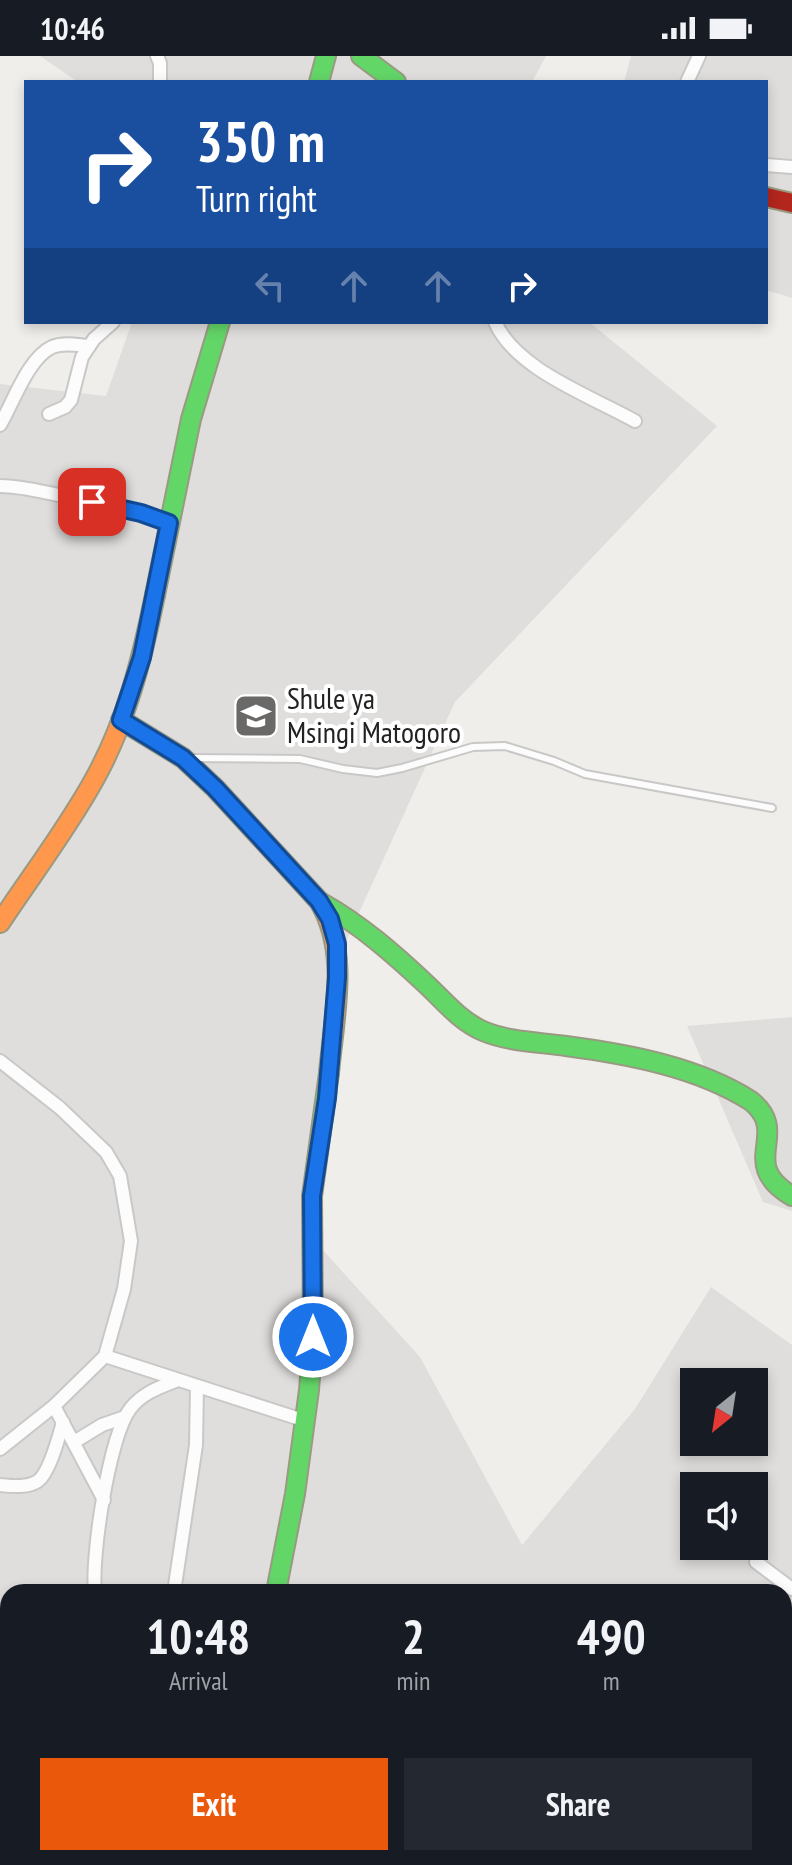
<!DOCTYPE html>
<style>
:root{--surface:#171b24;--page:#242831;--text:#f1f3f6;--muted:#9ea1a6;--accent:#ea580c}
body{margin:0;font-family:"PT Sans Narrow",sans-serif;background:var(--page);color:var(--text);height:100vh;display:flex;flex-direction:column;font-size:30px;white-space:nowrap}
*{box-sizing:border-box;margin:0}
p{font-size:26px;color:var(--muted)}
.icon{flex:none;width:44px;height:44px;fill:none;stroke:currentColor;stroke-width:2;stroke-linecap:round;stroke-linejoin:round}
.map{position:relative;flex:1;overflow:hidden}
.panel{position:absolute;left:0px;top:1528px;width:792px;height:282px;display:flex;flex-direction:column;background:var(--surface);border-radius:24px 24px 0 0;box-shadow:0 4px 12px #0003}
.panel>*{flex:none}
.top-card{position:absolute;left:24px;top:24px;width:744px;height:244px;border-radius:0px;box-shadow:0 4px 12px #0003;background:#1a4fa0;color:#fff;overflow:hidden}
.needle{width:52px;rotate:210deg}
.controls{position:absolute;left:680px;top:1312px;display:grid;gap:16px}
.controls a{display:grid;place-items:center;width:88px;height:88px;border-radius:0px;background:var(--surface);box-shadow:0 4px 12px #0003;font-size:40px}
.pin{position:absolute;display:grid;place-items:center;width:68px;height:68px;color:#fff;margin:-34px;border-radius:16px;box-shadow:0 4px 12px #0006}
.me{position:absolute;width:88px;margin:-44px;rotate:0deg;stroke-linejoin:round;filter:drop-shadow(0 0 6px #0008)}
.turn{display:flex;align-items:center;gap:28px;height:168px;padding:0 40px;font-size:36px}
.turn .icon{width:104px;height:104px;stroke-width:2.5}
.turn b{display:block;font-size:56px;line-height:68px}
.lanes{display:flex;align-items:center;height:76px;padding:0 40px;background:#0003;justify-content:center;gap:40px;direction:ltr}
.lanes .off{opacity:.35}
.eta{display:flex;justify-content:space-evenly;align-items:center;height:136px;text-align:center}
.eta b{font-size:48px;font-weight:700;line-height:56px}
.action{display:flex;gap:16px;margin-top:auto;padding:16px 40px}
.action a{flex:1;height:92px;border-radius:0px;background:var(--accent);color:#fff;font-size:32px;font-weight:700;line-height:92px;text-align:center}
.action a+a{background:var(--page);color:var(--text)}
.status{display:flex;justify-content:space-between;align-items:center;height:56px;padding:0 40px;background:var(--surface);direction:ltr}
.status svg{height:22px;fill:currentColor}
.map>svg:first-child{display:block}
</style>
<div class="status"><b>10:46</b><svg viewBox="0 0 49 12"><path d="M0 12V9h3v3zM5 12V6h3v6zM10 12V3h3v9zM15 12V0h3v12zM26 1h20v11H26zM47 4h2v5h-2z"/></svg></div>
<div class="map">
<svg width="792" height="1809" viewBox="0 0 792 1809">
<rect width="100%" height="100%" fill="#f0eeeb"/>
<g fill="#dfdedc" fill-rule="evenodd">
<path d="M40,0H546L532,26H78Z"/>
<path d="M631,0H792V242L766,234V26H624Z"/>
<path d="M132,266H589L717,370L455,646L338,903L320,1191L420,1301L522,1489L635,1353L711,1231L792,1289V1809H311V1802H784V1536H8V1802H51L50,1809H0V328L106,340ZM694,1326H754V1386H694ZM694,1430H754V1490H694Z"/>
<path d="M792,961V1155L763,1146L687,970Z"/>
</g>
<path fill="#b7e6d2" d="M103,1802H255L259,1809H100Z"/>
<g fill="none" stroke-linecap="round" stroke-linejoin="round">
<g stroke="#c9c8c7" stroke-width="10">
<path id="lane" d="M188,702L300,703L343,713L377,717L402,712L473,691L505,690L554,705L585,718L772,752"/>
</g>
<g stroke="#c9c8c7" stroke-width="16">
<g id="street">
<path d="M157,0L160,7V26"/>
<path d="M687,26L699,0"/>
<path d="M766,109L792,111"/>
<path d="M495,266C516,314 591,340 635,365"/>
<path d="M49,358L65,351L71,344L82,301L94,283L113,266"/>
<path d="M0,369C13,347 28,302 52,291C63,286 78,289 89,290"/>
<path d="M0,430C22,430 42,436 63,440C99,447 134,454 169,467"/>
<path d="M0,1005L60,1052L106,1096L120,1120L131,1185L124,1233L105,1300L54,1350L0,1393"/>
<path d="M105,1300L306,1365"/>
<path d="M54,1350L104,1444"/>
<path d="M74,1386L102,1369L125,1361"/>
<path d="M0,1429C11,1430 28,1432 38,1425C50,1416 59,1380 63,1366"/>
<path d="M756,1506L792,1533"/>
<path d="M95,1536C91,1501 109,1381 130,1353C142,1337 160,1331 178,1324"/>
<path d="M174,1536L196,1389L197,1330"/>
<path d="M784,1792L792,1795"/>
<path d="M515,1802L516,1809"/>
<path d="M275,1809V1802"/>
<path d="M590,1809V1802"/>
<path d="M682,1809L704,1802"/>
</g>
</g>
<g stroke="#999a82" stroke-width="22">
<g id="fast">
<path d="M361,0L396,26"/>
<path d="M319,26L326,0"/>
<path d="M155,539L191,363L220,266"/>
<path d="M322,847C361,869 394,898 427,929C444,945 460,965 483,975C509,986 538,986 566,990C627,998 698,1011 751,1045C792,1078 736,1107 792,1140"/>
<path d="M276,1536L295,1438L309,1334L313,1281L312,1140L329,1017"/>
</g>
</g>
<g stroke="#999a82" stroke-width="22">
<g id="slow">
<path d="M121,664L183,702L215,732L319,845C350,896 334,960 329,1017"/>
<path d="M0,867C31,820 67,773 94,724C126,667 142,603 155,539"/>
</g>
</g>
<g stroke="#999a82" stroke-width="22">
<path id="jam" d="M766,141L792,147"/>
</g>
<use href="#lane" stroke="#fdfcfc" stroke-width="6"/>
<use href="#street" stroke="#fdfcfc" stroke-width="12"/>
<use href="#fast" stroke="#63d668" stroke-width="18"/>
<use href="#slow" stroke="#ff974d" stroke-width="18"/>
<use href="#jam" stroke="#b3261e" stroke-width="18"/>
</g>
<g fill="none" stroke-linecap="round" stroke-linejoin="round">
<g stroke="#114b97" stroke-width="20">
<path id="route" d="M92,446L141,457L169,467L142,601L121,664L183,702L215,732L319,845L330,863L337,888V922L327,1042L312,1140L313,1281"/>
</g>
<use href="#route" stroke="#1a73e8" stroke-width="14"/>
</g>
<defs>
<g id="school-square" transform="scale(2.3)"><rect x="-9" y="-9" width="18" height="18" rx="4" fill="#6a6968" stroke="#fff"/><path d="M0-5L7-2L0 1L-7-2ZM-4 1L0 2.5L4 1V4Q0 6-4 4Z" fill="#fff"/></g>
</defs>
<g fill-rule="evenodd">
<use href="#school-square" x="256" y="660"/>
</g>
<g text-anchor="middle" stroke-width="8" stroke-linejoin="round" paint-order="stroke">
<g font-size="30" fill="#222" stroke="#fff" text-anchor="start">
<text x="287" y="653">Shule ya<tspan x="287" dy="34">Msingi Matogoro</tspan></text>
</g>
</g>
</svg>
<div class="controls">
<a><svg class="needle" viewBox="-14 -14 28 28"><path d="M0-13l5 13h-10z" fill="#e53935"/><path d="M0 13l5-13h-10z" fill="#9ea1a6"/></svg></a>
<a><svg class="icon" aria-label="sound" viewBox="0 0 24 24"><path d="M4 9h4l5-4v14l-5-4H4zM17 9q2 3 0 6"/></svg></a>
</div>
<div class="pin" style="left:92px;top:446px;background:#d93025"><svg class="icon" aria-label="arrive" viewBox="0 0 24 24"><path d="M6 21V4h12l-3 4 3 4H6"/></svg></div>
<svg class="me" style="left:313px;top:1281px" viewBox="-20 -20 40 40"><circle r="17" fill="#1a73e8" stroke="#fff" stroke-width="3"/><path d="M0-11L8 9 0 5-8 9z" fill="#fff"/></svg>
<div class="top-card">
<div class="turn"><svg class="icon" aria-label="right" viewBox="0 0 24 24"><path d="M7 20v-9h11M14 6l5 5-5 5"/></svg><div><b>350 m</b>Turn right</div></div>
<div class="lanes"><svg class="icon off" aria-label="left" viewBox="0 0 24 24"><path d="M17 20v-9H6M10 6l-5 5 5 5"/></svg><svg class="icon off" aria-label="ahead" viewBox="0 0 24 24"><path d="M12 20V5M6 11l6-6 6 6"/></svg><svg class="icon off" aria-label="ahead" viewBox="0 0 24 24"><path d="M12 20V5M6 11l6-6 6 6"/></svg><svg class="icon" aria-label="right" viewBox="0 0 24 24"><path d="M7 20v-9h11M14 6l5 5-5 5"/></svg></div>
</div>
<section class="panel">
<div class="eta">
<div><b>10:48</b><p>Arrival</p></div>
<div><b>2</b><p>min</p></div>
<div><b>490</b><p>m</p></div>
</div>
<div class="action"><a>Exit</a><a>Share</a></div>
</section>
</div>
